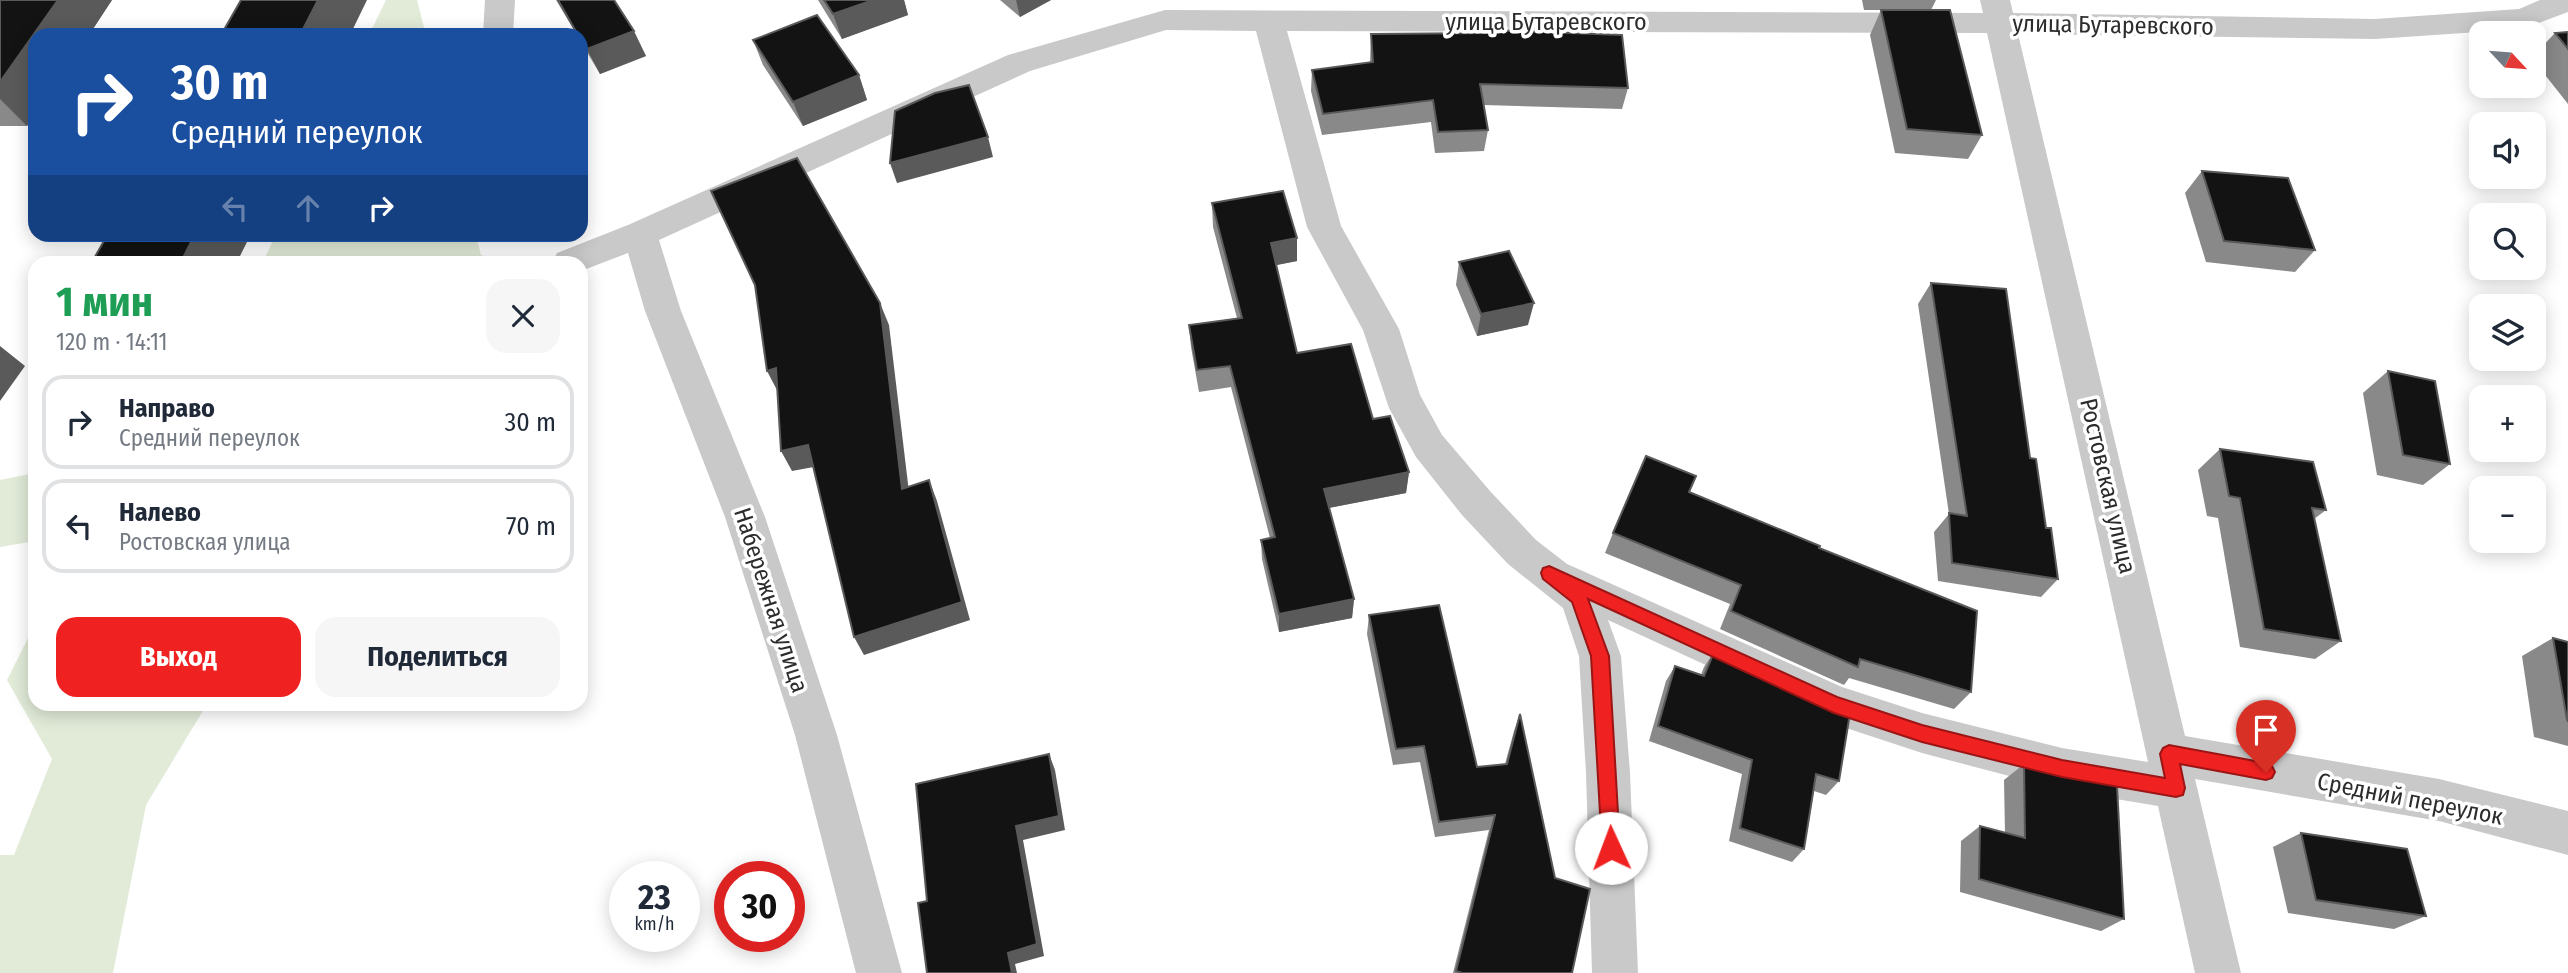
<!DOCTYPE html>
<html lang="ru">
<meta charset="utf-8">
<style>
:root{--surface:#fff;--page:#f6f6f7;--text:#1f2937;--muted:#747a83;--line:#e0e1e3;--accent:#f02121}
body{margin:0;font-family:"Fira Sans Condensed",sans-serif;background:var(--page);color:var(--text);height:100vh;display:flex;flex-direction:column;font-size:26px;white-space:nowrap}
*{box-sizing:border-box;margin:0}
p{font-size:23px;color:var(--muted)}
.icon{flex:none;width:38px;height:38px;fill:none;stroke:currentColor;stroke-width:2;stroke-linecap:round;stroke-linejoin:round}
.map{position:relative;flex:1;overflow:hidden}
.drawer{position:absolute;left:28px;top:256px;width:560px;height:455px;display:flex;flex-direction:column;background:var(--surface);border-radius:21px;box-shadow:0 4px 18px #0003}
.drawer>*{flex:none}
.top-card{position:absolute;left:28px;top:28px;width:560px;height:214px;border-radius:21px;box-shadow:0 4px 18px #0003;background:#1a4fa0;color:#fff;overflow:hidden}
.needle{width:46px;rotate:116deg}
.buttons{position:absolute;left:2469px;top:21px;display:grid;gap:14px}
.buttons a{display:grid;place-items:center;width:77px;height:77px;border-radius:14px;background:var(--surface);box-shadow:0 4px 18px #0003;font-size:35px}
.speed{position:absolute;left:609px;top:861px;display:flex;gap:14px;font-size:35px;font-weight:700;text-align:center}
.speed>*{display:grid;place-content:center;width:91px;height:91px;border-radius:50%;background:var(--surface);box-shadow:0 4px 18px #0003;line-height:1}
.speed small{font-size:18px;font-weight:400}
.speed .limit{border:10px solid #d22;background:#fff;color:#111}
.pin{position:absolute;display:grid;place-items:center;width:60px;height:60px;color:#fff;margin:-72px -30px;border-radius:50% 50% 50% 0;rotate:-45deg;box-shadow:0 0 7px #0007}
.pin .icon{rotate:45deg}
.me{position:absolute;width:77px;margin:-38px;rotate:358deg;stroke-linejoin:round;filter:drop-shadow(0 0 5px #0008)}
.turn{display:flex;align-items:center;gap:24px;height:147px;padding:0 28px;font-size:32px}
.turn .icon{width:91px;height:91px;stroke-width:2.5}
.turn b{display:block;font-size:49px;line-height:60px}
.lanes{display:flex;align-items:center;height:66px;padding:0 28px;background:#0003;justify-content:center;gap:35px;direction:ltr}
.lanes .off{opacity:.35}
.round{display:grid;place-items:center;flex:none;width:74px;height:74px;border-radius:21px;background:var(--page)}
.head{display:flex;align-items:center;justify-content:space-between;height:119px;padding:0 28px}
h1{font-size:42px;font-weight:700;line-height:52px;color:#1e9e55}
.cta{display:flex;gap:14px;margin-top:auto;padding:14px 28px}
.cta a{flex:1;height:80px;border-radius:21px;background:var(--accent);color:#fff;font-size:28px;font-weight:700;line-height:80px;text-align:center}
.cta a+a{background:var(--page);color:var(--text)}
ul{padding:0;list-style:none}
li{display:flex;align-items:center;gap:21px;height:94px;margin:0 14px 10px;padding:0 14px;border:4px solid var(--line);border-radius:21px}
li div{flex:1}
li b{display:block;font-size:26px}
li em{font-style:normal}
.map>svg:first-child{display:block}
</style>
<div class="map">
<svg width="2568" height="973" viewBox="0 0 2568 973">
<rect width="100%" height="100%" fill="#fff"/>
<g fill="#e1ebd8">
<path d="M386,0H417L426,35H369Z"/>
<path d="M276,234L476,235L481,255L500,262H263Z"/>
<path d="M35,473V541L0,547V480Z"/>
<path d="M35,624V704H207L146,805L113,973H0V855H14L52,759L7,680Z"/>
</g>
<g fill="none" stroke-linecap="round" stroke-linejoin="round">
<g fill="#c9c9c9" fill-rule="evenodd">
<path d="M485,0H515L513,35H483Z"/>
<path d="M1980,0H2010L2013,13L2375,19L2519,9L2540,0H2568V12L2523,29L2375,39L2018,34L2185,736L2439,779L2568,811V855L2439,821L2195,779L2241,973H2195L2158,806L2062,790L1922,753L1834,724L1608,620L1621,656L1630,773L1638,973H1592L1586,773L1579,656L1563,608L1508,564L1462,515L1416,457L1389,408L1363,330L1307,227L1256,31L1166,30L1030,71L659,240L681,311L765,517L837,735L902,973H856L795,735L725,517L645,311L628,253L581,271V262H552L557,253L628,225L1008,55L1165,10L1983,13ZM1287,31L1987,33L2148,762L2062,748L1922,713L1842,687L1567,564L1536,540L1490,491L1442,435L1420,395L1399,329L1341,226Z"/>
</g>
</g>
<g fill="#898989">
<path d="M0,0H112L89,35H35V114L27,126H0Z"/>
<path d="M556,0H614L646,56L600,74L581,42V35H577Z"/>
<path d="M818,0H904L908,15L842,39Z"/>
<path d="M1000,0H1051L1020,17Z"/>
<path d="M1862,0H1936L1931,10H1864Z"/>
<path d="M1881,10L1982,135L1968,159L1895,153L1870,35Z"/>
<path d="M2568,32V104L2534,61V55L2555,33Z"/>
<path d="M1371,34L1628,88L1622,109L1484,105L1488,130L1484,151L1435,153L1431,122L1322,135L1311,91L1312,70L1370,63Z"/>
<path d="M753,40L859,75L867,100L803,126L763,65Z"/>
<path d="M2202,171L2315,250L2295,272L2206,262L2185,193Z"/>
<path d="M1212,203L1297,261L1276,265L1297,353L1373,419L1409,472L1406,493L1329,508L1354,599L1352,618L1279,632L1262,559L1261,540L1270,538L1231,387L1199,392L1191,347L1189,325L1237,318L1213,227Z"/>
<path d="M1459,262L1528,325L1477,336L1456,285Z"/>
<path d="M1931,283L2030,458L2058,579L2041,597L1938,581L1934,532L1949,514L1918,304Z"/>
<path d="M2388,371L2450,464L2423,485L2377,475L2363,393Z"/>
<path d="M2220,449L2326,510L2314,519L2341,641L2315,659L2240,647L2218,518L2207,516L2198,470Z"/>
<path d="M1689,492L1819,548L1971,692L1954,709L1849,678L1844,685L1720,629L1730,604L1605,553L1613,533Z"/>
<path d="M1369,615L1477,767L1505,764L1514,731L1520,714L1572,973H1453L1489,830L1435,837L1420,762L1393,765L1367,634Z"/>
<path d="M2553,638L2568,642V746L2534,737L2522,656Z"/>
<path d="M1714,652L1839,781L1826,795L1814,791L1804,849L1792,862L1729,841L1742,774L1649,741L1666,681L1675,666L1701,675L1704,667Z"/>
<path d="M2024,764L2124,919L2101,931L1960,892L1961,841L1980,826L2005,833L2004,780Z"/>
<path d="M2301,833L2426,916L2394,929L2288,913L2273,847Z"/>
</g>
<g fill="#5a5a5a">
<path d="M58,0H112L89,35H35V114L27,126L0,99V82Z"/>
<path d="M318,0H367L350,35H300Z"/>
<path d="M873,0H904L908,15L842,39L833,14Z"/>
<path d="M1016,0H1051L1020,17Z"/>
<path d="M634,31L646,56L600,74L587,49Z"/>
<path d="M859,75L867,100L803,126L793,102Z"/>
<path d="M988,137L993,157L897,183L890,163Z"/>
<path d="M195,234H251L237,262H181Z"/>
<path d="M1297,238V261L1272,266L1271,243Z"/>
<path d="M880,303L889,325L911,509L902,489Z"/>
<path d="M1534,303L1528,325L1477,336L1481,314Z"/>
<path d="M0,346L25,366L0,401Z"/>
<path d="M776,368L778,392L767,371Z"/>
<path d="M808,445L819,466L792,471L781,451Z"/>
<path d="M1409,472L1406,493L1323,509L1324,489Z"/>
<path d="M929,480L937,501L970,620L864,655L854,637Z"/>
<path d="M1354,599L1352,618L1279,632V614Z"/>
<path d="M1049,754L1055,770L1065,830L1023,840L1044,956L1015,964L1017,973H1012L1008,953L1016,826Z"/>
</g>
<g fill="#131313" stroke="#5a5a5a" stroke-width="2">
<path d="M0,0H58L0,82Z"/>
<path d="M241,0H318L300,35H221Z"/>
<path d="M558,0H614L634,31L587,49L581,40V35H578Z"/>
<path d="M824,0H873L833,14Z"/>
<path d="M1881,10H1950L1982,135L1907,129Z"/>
<path d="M817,15L859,75L793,102L753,40Z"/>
<path d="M1489,30L1622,35L1628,88L1480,84L1488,130L1438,132L1433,100L1323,114L1312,70L1373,62L1371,34L1489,33Z"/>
<path d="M2568,32V49L2555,33Z"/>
<path d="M969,85L988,137L890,163L895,111L935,93Z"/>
<path d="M797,158L880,303L902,489L929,480L962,602L854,637L808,445L781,451L776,368L767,371L755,285L711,191Z"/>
<path d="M2202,171L2288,178L2315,250L2224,241Z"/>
<path d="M1283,191L1297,238L1271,243L1297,353L1351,344L1373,419L1390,416L1409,472L1324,489L1354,599L1279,614L1261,540L1275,537L1230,366L1197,370L1189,325L1242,318L1212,203Z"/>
<path d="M108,234H195L181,262H92Z"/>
<path d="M1509,251L1534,303L1481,314L1459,262Z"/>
<path d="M1931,283L2006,289L2030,458L2036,459L2046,528H2051L2058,579L1952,563L1949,513L1967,516Z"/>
<path d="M2388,371L2435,381L2450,464L2403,455Z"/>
<path d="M2220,449L2313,462L2326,510L2312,508L2341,641L2264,629L2240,498L2229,496Z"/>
<path d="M1646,456L1696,476L1689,492L1820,546L1819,548L1977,611L1971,692L1860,659L1858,667L1731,611L1741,585L1613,533Z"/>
<path d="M1439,605L1477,767L1507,764L1520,714L1555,878L1590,889L1572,973H1462L1456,971L1495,815L1439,822L1424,746L1396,749L1369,615Z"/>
<path d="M2553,638L2568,642V721L2567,720Z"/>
<path d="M1714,652L1850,713L1839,781L1816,774L1804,849L1740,828L1752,760L1658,726L1675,666L1704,676Z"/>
<path d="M1049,754L1059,816L1016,826L1037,944L1008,953L1012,973H927L918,903L927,901L916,784Z"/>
<path d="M2024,764L2117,786L2124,919L1979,879L1980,826L2025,838Z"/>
<path d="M2301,833L2407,849L2426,916L2316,900Z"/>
</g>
<path fill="#f02121" stroke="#9c1515" stroke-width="2" d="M1549,566L1837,697L1922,725L2062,760L2165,778L2160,754L2163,748L2169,745L2266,763L2272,766L2275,772L2272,778L2266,780L2180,764L2185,788L2183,795L2176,797L2062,777L1922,742L1834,713L1588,599L1609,656L1620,848L1618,854L1611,857L1605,854L1602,848L1591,656L1572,602L1543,579L1541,573L1543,568Z"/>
<g text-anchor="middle" stroke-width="7" stroke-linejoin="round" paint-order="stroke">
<g font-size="24" fill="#2c2c2c" stroke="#fff">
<text x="1546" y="30">улица Бутаревского</text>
<text transform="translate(2113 25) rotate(1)" y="8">улица Бутаревского</text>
<text transform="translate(2108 486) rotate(77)" y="8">Ростовская улица</text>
<text transform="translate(771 600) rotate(72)" y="8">Набережная улица</text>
<text transform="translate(2410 799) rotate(11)" y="8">Средний переулок</text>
</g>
</g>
</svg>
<div class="buttons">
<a><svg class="needle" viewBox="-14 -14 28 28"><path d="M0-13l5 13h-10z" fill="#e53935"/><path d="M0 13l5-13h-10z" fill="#747a83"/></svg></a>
<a><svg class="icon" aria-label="sound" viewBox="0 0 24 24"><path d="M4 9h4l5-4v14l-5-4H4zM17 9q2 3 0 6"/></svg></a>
<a><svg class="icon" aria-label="search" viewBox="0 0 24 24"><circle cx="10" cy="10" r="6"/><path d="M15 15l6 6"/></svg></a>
<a><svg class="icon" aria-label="layers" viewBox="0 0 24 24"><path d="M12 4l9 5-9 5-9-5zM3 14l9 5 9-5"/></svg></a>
<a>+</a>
<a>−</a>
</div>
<div class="speed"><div>23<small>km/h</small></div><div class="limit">30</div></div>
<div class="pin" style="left:2266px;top:772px;background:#d93025"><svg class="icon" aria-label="arrive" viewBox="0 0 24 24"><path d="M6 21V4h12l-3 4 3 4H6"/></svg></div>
<svg class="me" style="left:1611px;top:848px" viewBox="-20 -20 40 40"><circle r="19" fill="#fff"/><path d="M0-13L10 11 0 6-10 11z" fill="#f02121"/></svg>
<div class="top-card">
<div class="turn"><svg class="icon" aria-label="right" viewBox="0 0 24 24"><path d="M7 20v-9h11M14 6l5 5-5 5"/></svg><div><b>30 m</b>Средний переулок</div></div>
<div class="lanes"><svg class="icon off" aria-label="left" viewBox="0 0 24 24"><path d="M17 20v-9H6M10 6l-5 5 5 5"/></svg><svg class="icon off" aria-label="ahead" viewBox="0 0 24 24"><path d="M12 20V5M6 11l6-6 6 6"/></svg><svg class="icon" aria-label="right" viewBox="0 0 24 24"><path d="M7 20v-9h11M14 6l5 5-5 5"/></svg></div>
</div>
<section class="drawer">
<div class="head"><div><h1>1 мин</h1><p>120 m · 14:11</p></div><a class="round"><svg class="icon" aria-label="close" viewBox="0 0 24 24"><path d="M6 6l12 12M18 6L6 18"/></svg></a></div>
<ul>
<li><svg class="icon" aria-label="right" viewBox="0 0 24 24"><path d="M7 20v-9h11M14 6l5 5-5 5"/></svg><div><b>Направо</b><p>Средний переулок</p></div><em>30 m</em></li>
<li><svg class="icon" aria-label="left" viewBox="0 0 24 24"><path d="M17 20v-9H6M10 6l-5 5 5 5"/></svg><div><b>Налево</b><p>Ростовская улица</p></div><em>70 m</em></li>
</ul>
<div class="cta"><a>Выход</a><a>Поделиться</a></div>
</section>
</div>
